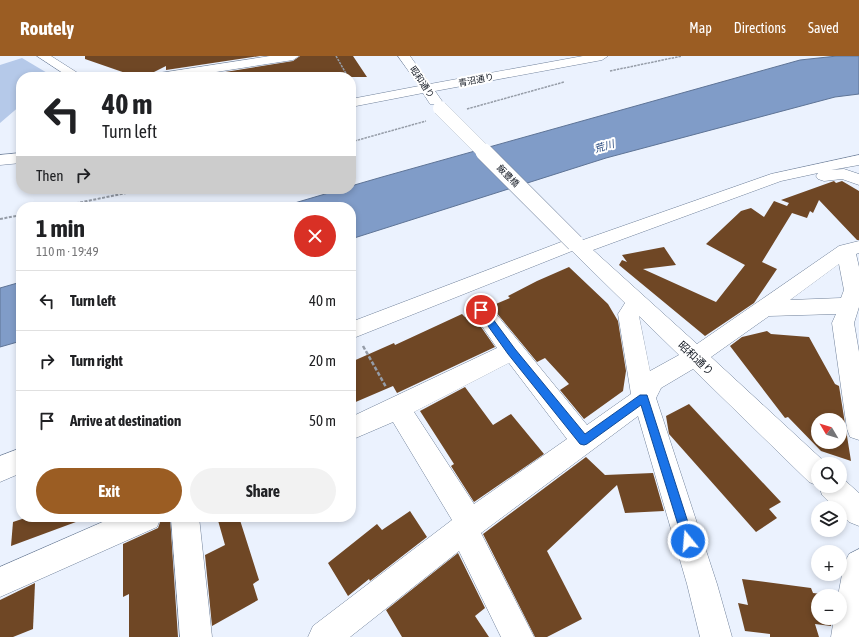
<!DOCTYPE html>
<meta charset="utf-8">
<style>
:root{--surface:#fff;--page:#f2f2f2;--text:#202124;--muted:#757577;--line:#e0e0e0;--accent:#9b5d23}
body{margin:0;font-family:"Asap Condensed","Noto Sans JP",sans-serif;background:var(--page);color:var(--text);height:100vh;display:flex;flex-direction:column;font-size:15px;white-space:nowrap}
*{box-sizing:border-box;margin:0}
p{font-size:13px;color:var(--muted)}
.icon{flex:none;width:22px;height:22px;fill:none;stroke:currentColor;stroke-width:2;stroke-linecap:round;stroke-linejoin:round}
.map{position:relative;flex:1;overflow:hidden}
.details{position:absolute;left:16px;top:146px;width:340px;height:320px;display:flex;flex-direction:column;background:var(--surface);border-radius:16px;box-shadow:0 2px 6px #0003}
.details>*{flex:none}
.hud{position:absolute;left:16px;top:16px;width:340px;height:122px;border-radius:16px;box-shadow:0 2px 6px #0003;background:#fff;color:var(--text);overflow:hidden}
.needle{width:26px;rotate:308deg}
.buttons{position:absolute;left:811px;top:357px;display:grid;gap:8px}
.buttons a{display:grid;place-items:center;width:36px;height:36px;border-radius:50%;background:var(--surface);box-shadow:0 2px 6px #0003;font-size:20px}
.pin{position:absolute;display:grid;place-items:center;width:34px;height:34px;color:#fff;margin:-17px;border:2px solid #fff;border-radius:50%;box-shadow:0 1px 4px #0007}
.me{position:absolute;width:44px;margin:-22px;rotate:343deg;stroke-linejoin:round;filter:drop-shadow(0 0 3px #0008)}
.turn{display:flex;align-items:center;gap:14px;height:84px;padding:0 20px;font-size:18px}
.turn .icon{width:52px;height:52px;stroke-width:2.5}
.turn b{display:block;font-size:28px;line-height:34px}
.then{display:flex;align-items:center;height:38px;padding:0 20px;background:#0003;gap:8px;font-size:15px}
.round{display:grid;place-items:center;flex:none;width:42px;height:42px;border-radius:21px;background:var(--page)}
.headline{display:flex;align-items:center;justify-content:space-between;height:68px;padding:0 20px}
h1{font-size:24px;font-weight:700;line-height:30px}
.action{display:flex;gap:8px;margin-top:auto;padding:8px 20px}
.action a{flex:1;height:46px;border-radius:24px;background:var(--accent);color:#fff;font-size:16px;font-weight:700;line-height:46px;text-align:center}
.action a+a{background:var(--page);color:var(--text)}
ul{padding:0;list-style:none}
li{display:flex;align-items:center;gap:12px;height:60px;padding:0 20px;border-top:1px solid var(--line)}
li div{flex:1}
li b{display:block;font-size:15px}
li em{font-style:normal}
header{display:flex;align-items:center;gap:24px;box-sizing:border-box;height:56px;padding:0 20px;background:var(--accent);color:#fff}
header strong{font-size:19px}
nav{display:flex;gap:22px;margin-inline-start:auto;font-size:14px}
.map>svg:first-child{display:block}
</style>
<header>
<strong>Routely</strong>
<nav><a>Map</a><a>Directions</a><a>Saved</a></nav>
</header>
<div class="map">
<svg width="859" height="581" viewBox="0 0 859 581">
<rect width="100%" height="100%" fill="#ebf2fe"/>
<path fill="#b5c9e9" d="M22,2L54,21H21V49L0,67V9Z"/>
<g fill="#809cc8" stroke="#5e7496">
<path d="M837,0H859V38L835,41L606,102L351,183V151H281L342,133H351V130L382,121L800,4Z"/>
<path d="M21,226V285L0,291V232Z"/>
</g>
<g fill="#6f4725" fill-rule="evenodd">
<path d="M85,0H260L166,14V10L144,21H137L85,3Z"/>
<path d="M300,0H353L367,21H194L293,5Z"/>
<path d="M834,125L836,127L842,125L859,135V184H857L819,144L813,157L810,155L807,162L792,157L762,206L777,213L754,247L705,280L619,209L622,204L627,206L622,199L664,191L676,209L643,213L716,246L745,209L706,188L741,155L751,152L764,161L774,145L787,150L789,147L781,144Z"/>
<path d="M569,211L608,248L618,265L626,315L623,335L584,363L560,334L569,328L545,302L537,306L491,250L510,242L508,240L537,225Z"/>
<path d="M462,258L465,261L472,258L495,291L397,337L393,330L351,348V306L394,287L395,289Z"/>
<path d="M767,275L771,278L809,281L835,328L839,330L851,405L821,395L788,361L785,362L730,290L742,281ZM818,364H840V386H818Z"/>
<path d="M465,331L493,369L511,358L544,398L474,446L451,410L454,408L420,355Z"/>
<path d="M689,348L781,446L769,453L777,462L756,476L669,378L666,360Z"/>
<path d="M586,401L605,419L653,417L664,455L625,457L617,429L547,495L582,563L547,581H535L483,478Z"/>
<path d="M410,455L427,481L370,525L369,523L348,540L328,507L377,468L382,474Z"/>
<path d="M28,461H83L84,463L11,490L13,466Z"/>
<path d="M162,461H170L178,581H129V538L123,541V488L158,472Z"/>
<path d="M217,461H239L259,524L253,528L258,544L212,570L205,499L225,489Z"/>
<path d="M458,497L485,552L475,560L489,581H402L386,554Z"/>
<path d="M742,523L811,532L813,537L829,539L818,540V562H832L831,570L815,568L819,581H770V578L745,575L738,547L748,549Z"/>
<path d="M35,527L33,573L13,581H0V544Z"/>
</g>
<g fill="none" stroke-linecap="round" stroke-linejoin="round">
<g stroke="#71829b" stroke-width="1">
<g id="minor">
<path d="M37,0H51L84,21H69Z"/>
<path d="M270,0H299L293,4L184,21H154L160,17Z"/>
<path d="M398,0H410L430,28L583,0H608L602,4L435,35L442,45L440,48H430L423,37L351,51V43L419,30Z"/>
<path d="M21,97V107L0,109V99Z"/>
<path d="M859,99V109L831,114L844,113L859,118V129L842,123L824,125L818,123L816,120L818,117L781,125L593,194L697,288L839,190L859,185V197L856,198L859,211V251L854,267L859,296V384L850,381L847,373L832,267L836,258L769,260L711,301L827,408H818V430L809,426L693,313L661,332L656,342L717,528L732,581H700L687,528L638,360L481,477L534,581H501L459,495L350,581H308L313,570L452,464L393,366L351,384V361L497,292L471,254L474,248L481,246L488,248L587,369L631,338L618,258L625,247L572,195L351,283V266L569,183L575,181L583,184L771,118ZM839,208L844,234L841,242L790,244ZM639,260L679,299L650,315ZM509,307L567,383L474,448L414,356Z"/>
<path d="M21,392V417L0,426V400Z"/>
<path d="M840,420L859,437V470L849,466L840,457V452H835L822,439L819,430H840Z"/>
<path d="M114,461H161L157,471L0,541V511Z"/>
<path d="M171,461H199L212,581H180Z"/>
<path d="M859,493V581H831L834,562H840V540H838L844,508L849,498Z"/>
</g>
</g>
<g stroke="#959ca7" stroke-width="1.5" stroke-dasharray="2.5 1" stroke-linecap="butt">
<path d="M336,0L348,21"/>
<path d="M610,15L682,0"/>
<path d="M351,26L354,31"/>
<path d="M467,53L564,26"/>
<path d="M351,86L426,65"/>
</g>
<g stroke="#959ca7" stroke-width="2" stroke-dasharray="3 1.5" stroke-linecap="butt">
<path d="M58,151L146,133"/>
<path d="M0,163L21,159"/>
</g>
<path stroke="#959ca7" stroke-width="2.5" stroke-dasharray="4 2" stroke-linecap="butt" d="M363,290L386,331"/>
<use href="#minor" fill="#fff" fill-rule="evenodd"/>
<g stroke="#71829b" stroke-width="14" stroke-linecap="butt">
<path id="minor-bridge-far1" d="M440,52L485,97"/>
</g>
<g stroke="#71829b" stroke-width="18" stroke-linecap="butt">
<path id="minor-bridge" d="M484,96L575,187"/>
</g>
<use href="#minor-bridge-far1" stroke="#fff" stroke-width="14"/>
<use href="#minor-bridge" stroke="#fff" stroke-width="17"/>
</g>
<path fill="#1a73e8" stroke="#114b97" d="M481,250L484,251L515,293L585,378L640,339H647L694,485L693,489L688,491L684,489L683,485L641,349L587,388L584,389L580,388L508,298L478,256L477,254Z"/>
<g text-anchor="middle" stroke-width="4" stroke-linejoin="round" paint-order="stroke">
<g font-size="9" fill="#101620" stroke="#fff">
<text transform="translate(476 24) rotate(-11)" y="3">青沼通り</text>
<text transform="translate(422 26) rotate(56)" y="3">昭和通り</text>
<text transform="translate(508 120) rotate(45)" y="3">飯豊橋</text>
</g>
<g font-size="10" font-style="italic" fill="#22457c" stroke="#fff">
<text transform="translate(604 90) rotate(-17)" y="4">荒川</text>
</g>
<g font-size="11" fill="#101620" stroke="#fff">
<text transform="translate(696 302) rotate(43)" y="4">昭和通り</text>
</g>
</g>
</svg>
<div class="buttons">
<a><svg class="needle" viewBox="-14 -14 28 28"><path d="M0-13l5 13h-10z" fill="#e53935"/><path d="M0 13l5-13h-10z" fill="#757577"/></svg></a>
<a><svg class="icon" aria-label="search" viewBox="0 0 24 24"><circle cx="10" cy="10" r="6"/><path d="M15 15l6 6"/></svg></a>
<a><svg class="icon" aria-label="layers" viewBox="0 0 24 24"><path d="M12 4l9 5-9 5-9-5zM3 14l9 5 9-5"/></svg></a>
<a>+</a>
<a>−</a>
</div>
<div class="pin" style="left:481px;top:254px;background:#d93025"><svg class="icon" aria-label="arrive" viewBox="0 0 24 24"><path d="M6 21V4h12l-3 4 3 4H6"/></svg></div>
<svg class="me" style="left:688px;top:485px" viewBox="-20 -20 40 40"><circle r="17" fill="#1a73e8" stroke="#fff" stroke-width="3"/><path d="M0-11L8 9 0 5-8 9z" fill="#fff"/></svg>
<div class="hud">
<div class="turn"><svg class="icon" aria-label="left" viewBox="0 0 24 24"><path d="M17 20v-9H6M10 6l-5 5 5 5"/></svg><div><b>40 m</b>Turn left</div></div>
<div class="then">Then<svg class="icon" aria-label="right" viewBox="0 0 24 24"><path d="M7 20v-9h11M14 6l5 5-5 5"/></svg></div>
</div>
<section class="details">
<div class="headline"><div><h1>1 min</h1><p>110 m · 19:49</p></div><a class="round" style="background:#d93025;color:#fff"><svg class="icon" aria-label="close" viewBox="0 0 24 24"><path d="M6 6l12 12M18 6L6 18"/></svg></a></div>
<ul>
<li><svg class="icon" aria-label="left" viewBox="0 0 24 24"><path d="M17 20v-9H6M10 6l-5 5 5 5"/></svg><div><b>Turn left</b></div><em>40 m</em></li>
<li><svg class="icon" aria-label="right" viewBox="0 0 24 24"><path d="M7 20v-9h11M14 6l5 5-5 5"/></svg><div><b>Turn right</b></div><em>20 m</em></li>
<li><svg class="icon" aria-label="arrive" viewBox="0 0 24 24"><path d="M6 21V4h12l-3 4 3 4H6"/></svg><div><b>Arrive at destination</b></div><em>50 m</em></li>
</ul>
<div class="action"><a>Exit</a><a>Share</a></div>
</section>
</div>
